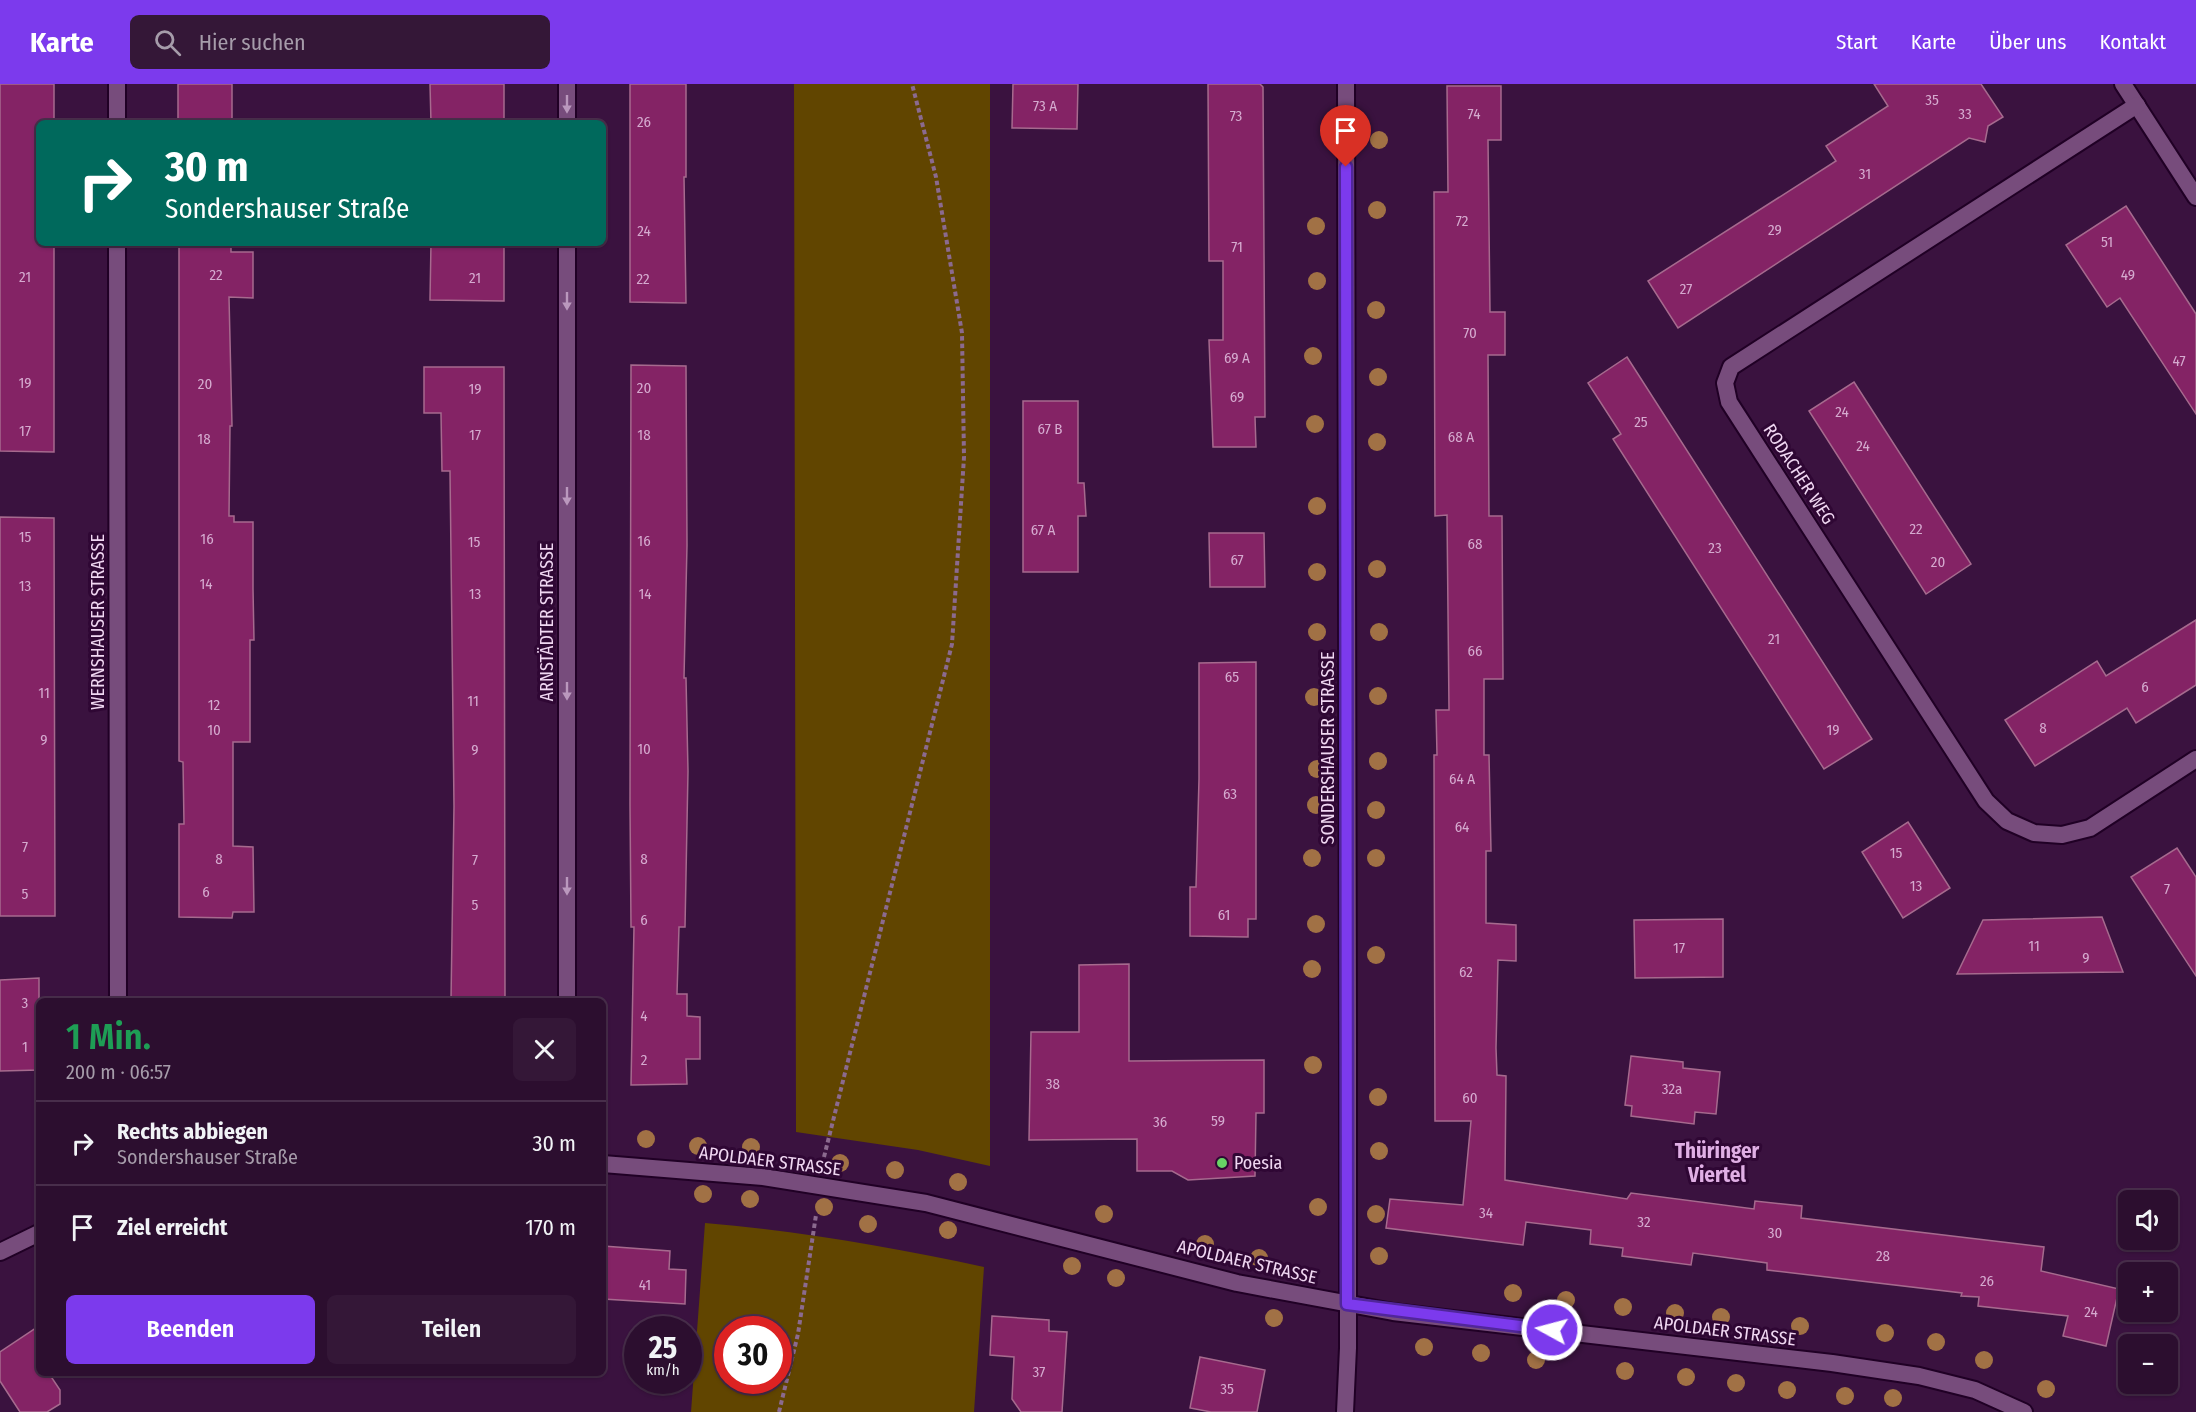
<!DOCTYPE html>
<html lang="de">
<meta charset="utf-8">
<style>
:root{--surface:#2c0e2f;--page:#341737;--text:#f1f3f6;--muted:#a69caa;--line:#482e4b;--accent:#7c3aed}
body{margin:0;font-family:"Fira Sans Condensed",sans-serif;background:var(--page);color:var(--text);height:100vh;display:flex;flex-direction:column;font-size:22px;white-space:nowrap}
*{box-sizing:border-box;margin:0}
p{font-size:20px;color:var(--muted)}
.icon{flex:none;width:33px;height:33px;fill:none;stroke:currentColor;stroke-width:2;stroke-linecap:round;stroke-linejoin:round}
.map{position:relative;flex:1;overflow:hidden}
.panel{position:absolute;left:36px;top:914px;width:570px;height:378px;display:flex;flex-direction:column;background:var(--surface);border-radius:9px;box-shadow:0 2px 4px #0004,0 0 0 2px var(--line)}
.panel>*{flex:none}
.hud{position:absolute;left:36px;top:36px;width:570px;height:126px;border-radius:9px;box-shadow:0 2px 4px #0004,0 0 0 2px var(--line);background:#00695c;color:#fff;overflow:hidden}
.tools{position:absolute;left:2118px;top:1106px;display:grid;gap:12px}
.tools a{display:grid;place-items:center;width:60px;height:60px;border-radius:9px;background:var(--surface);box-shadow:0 2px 4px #0004,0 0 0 2px var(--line);font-size:30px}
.speed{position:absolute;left:624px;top:1232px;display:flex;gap:12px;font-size:30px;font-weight:700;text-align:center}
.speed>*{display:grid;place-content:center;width:78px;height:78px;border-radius:50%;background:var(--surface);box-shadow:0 2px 4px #0004,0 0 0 2px var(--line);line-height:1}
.speed small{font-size:15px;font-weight:400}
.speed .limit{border:9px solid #d22;background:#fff;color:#111}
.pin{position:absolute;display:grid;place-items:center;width:51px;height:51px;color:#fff;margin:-62px -26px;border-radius:50% 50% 50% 0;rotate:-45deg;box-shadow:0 0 6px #0007}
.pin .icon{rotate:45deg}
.me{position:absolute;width:66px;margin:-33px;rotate:277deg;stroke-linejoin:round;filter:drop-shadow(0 0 4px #0008)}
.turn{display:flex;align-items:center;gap:21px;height:126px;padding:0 30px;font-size:27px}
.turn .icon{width:78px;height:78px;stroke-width:2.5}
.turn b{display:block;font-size:42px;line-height:51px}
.round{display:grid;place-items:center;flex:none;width:63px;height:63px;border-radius:9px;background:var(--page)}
.headline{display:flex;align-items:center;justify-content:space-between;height:102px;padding:0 30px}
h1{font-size:36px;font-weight:600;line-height:45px;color:#1e9e55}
.cta{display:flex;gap:12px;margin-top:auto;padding:12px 30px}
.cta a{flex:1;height:69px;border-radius:9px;background:var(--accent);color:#fff;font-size:24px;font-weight:600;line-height:69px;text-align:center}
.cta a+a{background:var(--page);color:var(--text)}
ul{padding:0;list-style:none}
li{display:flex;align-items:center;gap:18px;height:84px;padding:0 30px;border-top:2px solid var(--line)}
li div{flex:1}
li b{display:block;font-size:22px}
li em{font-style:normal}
header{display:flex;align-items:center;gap:36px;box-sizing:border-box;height:84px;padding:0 30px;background:var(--accent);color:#fff}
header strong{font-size:28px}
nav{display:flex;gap:33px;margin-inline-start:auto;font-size:21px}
.search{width:420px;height:54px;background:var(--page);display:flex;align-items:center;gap:15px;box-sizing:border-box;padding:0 21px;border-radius:9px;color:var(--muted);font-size:22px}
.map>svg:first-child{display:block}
</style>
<header>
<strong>Karte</strong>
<div class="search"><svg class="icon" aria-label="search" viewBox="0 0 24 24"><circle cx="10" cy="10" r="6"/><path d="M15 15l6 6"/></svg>Hier suchen</div>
<nav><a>Start</a><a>Karte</a><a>Über uns</a><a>Kontakt</a></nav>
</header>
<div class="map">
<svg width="2196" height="1328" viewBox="0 0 2196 1328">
<rect width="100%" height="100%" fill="#3a123f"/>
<g fill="#614500" fill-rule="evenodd">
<path d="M794,0H990V1082L918,1066L796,1048Z"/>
<path d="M705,1139C799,1147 891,1163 984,1183L974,1328H691ZM728,1245H778V1296H728Z"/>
</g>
<g fill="#842365" stroke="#a66a8e" stroke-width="1.5">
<path d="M0,0H54V39H39V159H54V368L0,367Z"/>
<rect x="178" y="0" width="54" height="39"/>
<path d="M430,0H504V39H431Z"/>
<path d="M630,0H686V93H684L686,219L630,218Z"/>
<path d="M1013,0H1078L1077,45L1012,44Z"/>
<path d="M1208,0H1260L1263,3L1265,333H1255L1256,363H1213L1209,256H1223V177H1209Z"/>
<path d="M1874,0H1981L2003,33L1988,42L1985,58L1969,54L1678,244L1648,197L1836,77L1826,62L1888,22Z"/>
<path d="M1447,2H1501V56H1488L1490,228H1505V271H1488L1489,432H1502L1503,595H1484V671H1489L1491,767H1486V839L1516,841V877L1498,876L1496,964L1497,991L1506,992L1505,1096L1627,1115L1631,1109L1754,1125L1755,1117L1802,1122L1801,1134L2044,1163L2041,1187L2119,1205L2106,1262L2063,1252L2068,1232L1978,1222L1979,1213L1961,1212L1962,1209L1767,1186V1179L1693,1169L1691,1181L1622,1172L1623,1164L1590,1160L1591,1146L1526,1138L1523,1161L1386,1144L1390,1115L1463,1121L1471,1037H1435L1434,671H1437L1436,626H1449L1447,431L1435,432L1434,108H1448Z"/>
<path d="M2126,122L2196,230V330L2120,214L2107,223L2066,161Z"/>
<path d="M179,159H231V168H253V214L229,213L232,342H230L229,432H234V438H253V505L254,556H250V658H233V762L253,763L254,828H233L232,834L179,833V740H184L183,678L179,677Z"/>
<path d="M431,159H504V217L430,216Z"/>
<path d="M1627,273L1872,655L1824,685L1613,355L1621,350L1588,299Z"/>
<path d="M631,281L686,282L687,461L684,594H686L688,687L685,843H679L677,910H687V932L700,933V975H686L687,1000L631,1001L634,843H631L630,720Z"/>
<path d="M424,283H504L505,916H451L454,722L450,387H442L441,329H424Z"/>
<path d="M1854,298L1971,480L1926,510L1809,327Z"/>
<path d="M1023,317H1078V399H1084L1086,432H1078V488H1023Z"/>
<path d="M0,433L54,434L55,832H0Z"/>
<path d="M1209,449H1264L1265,503H1210Z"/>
<path d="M2196,536V601L2136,639L2127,624L2035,682L2005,636L2097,577L2106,592Z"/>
<path d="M1256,578V835H1248V853L1190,852V803H1196L1199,695V579Z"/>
<path d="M1908,738L1950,804L1903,834L1862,768Z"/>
<path d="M2177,764L2196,793V892L2131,793Z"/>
<path d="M2102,833L2123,888L1957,890L1983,836Z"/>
<path d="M1723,835V893L1635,894L1634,836Z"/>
<path d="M1129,880V977L1264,976V1029H1256L1255,1092L1188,1096L1172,1087H1137V1055L1029,1056L1031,948H1079V881Z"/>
<path d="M39,894V986L0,987V896Z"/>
<path d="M1631,972L1683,978V984L1720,988L1716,1030L1695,1028L1694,1040L1631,1032L1632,1022L1625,1021Z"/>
<path d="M603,1162L670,1167L669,1185L686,1186L685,1220L603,1215Z"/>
<path d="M992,1232L1049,1236V1247L1067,1248L1062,1328H1021L1012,1315L1014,1273L990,1271Z"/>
<path d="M39,1242V1288H48L60,1306V1320L47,1328H20L0,1297V1268Z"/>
<path d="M1200,1273L1265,1286L1257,1328H1211L1190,1324Z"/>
</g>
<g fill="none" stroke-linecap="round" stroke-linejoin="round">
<g stroke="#200025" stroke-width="20">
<g id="minor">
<path d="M117,0V39"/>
<path d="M567,0V39"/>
<path d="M2123,0L2196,113"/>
<path d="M2137,21L1731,283L1725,299L1729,318L1986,717L2007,737L2034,749L2062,751L2090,744L2196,675"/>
<path d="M117,159L118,916"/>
<path d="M567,159V916"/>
<path d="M603,1080L763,1093L926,1119L1237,1199L1393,1228L1832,1279L1919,1292L1975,1306L2024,1328"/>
<path d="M0,1168L39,1149"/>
<path d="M1345,1328L1348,1264V960L1346,0"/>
</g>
</g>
<g stroke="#8b6a8f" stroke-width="4" stroke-dasharray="4.5 3" stroke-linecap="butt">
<path d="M824,1073L952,560L964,373L962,249L936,93L912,0"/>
<path d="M779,1328L798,1250L816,1131"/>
</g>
<use href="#minor" stroke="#774c7c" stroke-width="16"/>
</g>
<g fill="#a17145">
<circle cx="1379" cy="56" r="9"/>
<circle cx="1377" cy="126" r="9"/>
<circle cx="1316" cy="142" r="9"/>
<circle cx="1317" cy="197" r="9"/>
<circle cx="1376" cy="226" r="9"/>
<circle cx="1313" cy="272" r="9"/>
<circle cx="1378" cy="293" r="9"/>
<circle cx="1315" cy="340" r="9"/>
<circle cx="1377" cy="358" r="9"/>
<circle cx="1317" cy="422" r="9"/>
<circle cx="1377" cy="485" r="9"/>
<circle cx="1317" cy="488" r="9"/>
<circle cx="1317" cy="548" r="9"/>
<circle cx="1379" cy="548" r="9"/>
<circle cx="1378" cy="612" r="9"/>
<circle cx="1314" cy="613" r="9"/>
<circle cx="1378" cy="677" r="9"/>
<circle cx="1317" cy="685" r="9"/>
<circle cx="1316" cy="721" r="9"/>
<circle cx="1376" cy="726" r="9"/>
<circle cx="1312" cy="774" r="9"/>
<circle cx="1376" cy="774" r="9"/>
<circle cx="1316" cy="840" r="9"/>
<circle cx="1376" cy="871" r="9"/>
<circle cx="1312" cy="885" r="9"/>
<circle cx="1313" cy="981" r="9"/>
<circle cx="1378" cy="1013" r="9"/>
<circle cx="646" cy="1055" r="9"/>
<circle cx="698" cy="1062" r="9"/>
<circle cx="751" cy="1063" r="9"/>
<circle cx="1379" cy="1067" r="9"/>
<circle cx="840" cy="1079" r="9"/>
<circle cx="895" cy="1086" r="9"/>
<circle cx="958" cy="1098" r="9"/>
<circle cx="703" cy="1110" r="9"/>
<circle cx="750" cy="1115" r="9"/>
<circle cx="824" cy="1123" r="9"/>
<circle cx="1318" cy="1123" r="9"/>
<circle cx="1104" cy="1130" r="9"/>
<circle cx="1376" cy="1130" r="9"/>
<circle cx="868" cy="1140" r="9"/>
<circle cx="948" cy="1146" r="9"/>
<circle cx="1205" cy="1160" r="9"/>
<circle cx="1379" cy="1172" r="9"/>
<circle cx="1259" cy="1174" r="9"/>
<circle cx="1072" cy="1182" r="9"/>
<circle cx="1116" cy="1194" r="9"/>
<circle cx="1513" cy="1209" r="9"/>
<circle cx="1566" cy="1216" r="9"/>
<circle cx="1623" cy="1223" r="9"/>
<circle cx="1675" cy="1229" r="9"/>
<circle cx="1721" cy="1233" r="9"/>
<circle cx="1274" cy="1234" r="9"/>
<circle cx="1800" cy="1242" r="9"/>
<circle cx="1885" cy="1249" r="9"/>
<circle cx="1936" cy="1258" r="9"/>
<circle cx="1424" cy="1263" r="9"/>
<circle cx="1481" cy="1269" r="9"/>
<circle cx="1536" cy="1276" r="9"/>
<circle cx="1984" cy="1276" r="9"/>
<circle cx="1625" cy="1287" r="9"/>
<circle cx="1686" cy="1293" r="9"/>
<circle cx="1736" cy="1299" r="9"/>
<circle cx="2046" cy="1305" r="9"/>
<circle cx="1787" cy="1306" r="9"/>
<circle cx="1845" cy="1312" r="9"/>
<circle cx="1893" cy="1314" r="9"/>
</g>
<defs><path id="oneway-solid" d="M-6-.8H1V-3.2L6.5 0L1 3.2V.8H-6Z" transform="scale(1.5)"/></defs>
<g fill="#ba98bd">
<use href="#oneway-solid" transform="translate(567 20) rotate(90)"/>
<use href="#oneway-solid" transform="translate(567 217) rotate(90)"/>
<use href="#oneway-solid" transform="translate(567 412) rotate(90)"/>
<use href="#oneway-solid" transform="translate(567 607) rotate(90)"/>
<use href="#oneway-solid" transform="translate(567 802) rotate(90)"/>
</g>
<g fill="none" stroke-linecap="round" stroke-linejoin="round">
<g stroke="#51269a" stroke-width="15">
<path id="route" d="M1346,83L1347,1220L1552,1246"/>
</g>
<use href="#route" stroke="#7c3aed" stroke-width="10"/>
</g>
<circle fill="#68d465" stroke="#2f0734" stroke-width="2" cx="1222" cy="1079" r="6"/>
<g text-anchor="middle" stroke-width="6" stroke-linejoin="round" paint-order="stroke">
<g font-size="15" fill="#d5aacf">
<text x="1932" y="21">35</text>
<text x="1045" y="27">73 A</text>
<text x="1474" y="35">74</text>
<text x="1965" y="35">33</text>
<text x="1236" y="37">73</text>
<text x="644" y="43">26</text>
<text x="1865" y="95">31</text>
<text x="1462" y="142">72</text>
<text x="1775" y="151">29</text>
<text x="644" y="152">24</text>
<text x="2107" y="163">51</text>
<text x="1237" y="168">71</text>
<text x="216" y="196">22</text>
<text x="2128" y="196">49</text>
<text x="25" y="198">21</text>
<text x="475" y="199">21</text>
<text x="643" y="200">22</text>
<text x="1686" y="210">27</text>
<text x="1470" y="254">70</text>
<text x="1237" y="279">69 A</text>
<text x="2179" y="282">47</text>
<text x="25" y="304">19</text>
<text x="205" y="305">20</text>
<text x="644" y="309">20</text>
<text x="475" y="310">19</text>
<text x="1237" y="318">69</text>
<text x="1842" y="333">24</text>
<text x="1641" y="343">25</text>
<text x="1050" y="350">67 B</text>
<text x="25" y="352">17</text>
<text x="475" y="356">17</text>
<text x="644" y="356">18</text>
<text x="1461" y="358">68 A</text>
<text x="204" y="360">18</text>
<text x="1863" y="367">24</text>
<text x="1916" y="450">22</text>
<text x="1043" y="451">67 A</text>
<text x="25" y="458">15</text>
<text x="207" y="460">16</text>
<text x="644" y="462">16</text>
<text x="474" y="463">15</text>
<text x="1475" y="465">68</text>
<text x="1715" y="469">23</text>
<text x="1237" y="481">67</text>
<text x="1938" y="483">20</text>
<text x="206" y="505">14</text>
<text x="25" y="507">13</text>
<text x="475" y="515">13</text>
<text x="645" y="515">14</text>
<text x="1774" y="560">21</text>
<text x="1475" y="572">66</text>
<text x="1232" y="598">65</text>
<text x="2145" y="608">6</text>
<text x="44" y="614">11</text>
<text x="473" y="622">11</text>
<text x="214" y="626">12</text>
<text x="2043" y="649">8</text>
<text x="214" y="651">10</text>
<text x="1833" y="651">19</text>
<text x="44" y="661">9</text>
<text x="644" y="670">10</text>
<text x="475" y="671">9</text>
<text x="1462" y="700">64 A</text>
<text x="1230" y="715">63</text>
<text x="1462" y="748">64</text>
<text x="25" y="768">7</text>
<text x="1896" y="774">15</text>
<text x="219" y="780">8</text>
<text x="644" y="780">8</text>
<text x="475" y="781">7</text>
<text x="1916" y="807">13</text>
<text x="2167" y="810">7</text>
<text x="206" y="813">6</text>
<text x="25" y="815">5</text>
<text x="475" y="826">5</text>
<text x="1224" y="836">61</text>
<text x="644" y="841">6</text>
<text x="2034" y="867">11</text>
<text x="1679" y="869">17</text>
<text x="2086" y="879">9</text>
<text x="1466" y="893">62</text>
<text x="25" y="924">3</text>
<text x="644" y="937">4</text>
<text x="25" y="968">1</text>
<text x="644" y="981">2</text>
<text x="1053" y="1005">38</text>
<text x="1672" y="1010">32a</text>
<text x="1470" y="1019">60</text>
<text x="1218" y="1042">59</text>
<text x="1160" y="1043">36</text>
<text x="1486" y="1134">34</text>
<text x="1644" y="1143">32</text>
<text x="1775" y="1154">30</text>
<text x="1883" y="1177">28</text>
<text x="1987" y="1202">26</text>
<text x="645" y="1206">41</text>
<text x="2091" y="1233">24</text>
<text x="1039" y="1293">37</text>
<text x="1227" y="1310">35</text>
</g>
<g font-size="18" fill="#f0d7f2" stroke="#2f0734">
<text transform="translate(1799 390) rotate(57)" y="6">RODACHER WEG</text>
<text transform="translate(98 538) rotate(-90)" y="6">WERNSHAUSER STRASSE</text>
<text transform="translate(547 538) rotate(-90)" y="6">ARNSTÄDTER STRASSE</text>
<text transform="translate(1328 664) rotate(-90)" y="6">SONDERSHAUSER STRASSE</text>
<text transform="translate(770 1077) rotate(7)" y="6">APOLDAER STRASSE</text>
<text transform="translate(1247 1178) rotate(13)" y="6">APOLDAER STRASSE</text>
<text transform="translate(1725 1247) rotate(7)" y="6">APOLDAER STRASSE</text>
</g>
<g font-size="18" fill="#f0d7f2" stroke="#2f0734" text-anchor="start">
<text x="1234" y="1085">Poesia</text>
</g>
<g font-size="21" font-weight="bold" fill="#e0afe5" stroke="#2f0734">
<text x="1717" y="1074">Thüringer<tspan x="1717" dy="24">Viertel</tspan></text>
</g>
</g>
</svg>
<div class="tools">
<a><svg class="icon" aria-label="sound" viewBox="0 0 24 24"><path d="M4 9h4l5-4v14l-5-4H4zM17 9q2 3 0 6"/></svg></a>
<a>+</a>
<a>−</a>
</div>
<div class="speed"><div>25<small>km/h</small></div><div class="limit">30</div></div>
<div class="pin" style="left:1346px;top:83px;background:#d93025"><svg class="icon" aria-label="arrive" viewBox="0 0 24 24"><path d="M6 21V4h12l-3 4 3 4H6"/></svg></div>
<svg class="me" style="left:1552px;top:1246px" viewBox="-20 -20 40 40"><circle r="17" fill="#7c3aed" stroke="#fff" stroke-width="3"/><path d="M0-11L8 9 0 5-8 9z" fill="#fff"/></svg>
<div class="hud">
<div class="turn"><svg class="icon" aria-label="right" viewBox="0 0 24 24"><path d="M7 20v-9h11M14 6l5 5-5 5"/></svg><div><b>30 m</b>Sondershauser Straße</div></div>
</div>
<section class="panel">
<div class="headline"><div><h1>1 Min.</h1><p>200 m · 06:57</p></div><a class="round"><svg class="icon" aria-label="close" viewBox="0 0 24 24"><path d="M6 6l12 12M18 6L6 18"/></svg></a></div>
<ul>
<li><svg class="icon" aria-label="right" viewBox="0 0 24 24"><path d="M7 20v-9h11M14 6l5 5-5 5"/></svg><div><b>Rechts abbiegen</b><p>Sondershauser Straße</p></div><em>30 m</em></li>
<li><svg class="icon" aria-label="arrive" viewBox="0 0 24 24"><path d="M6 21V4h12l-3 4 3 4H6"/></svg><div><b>Ziel erreicht</b></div><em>170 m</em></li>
</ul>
<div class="cta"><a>Beenden</a><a>Teilen</a></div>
</section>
</div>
